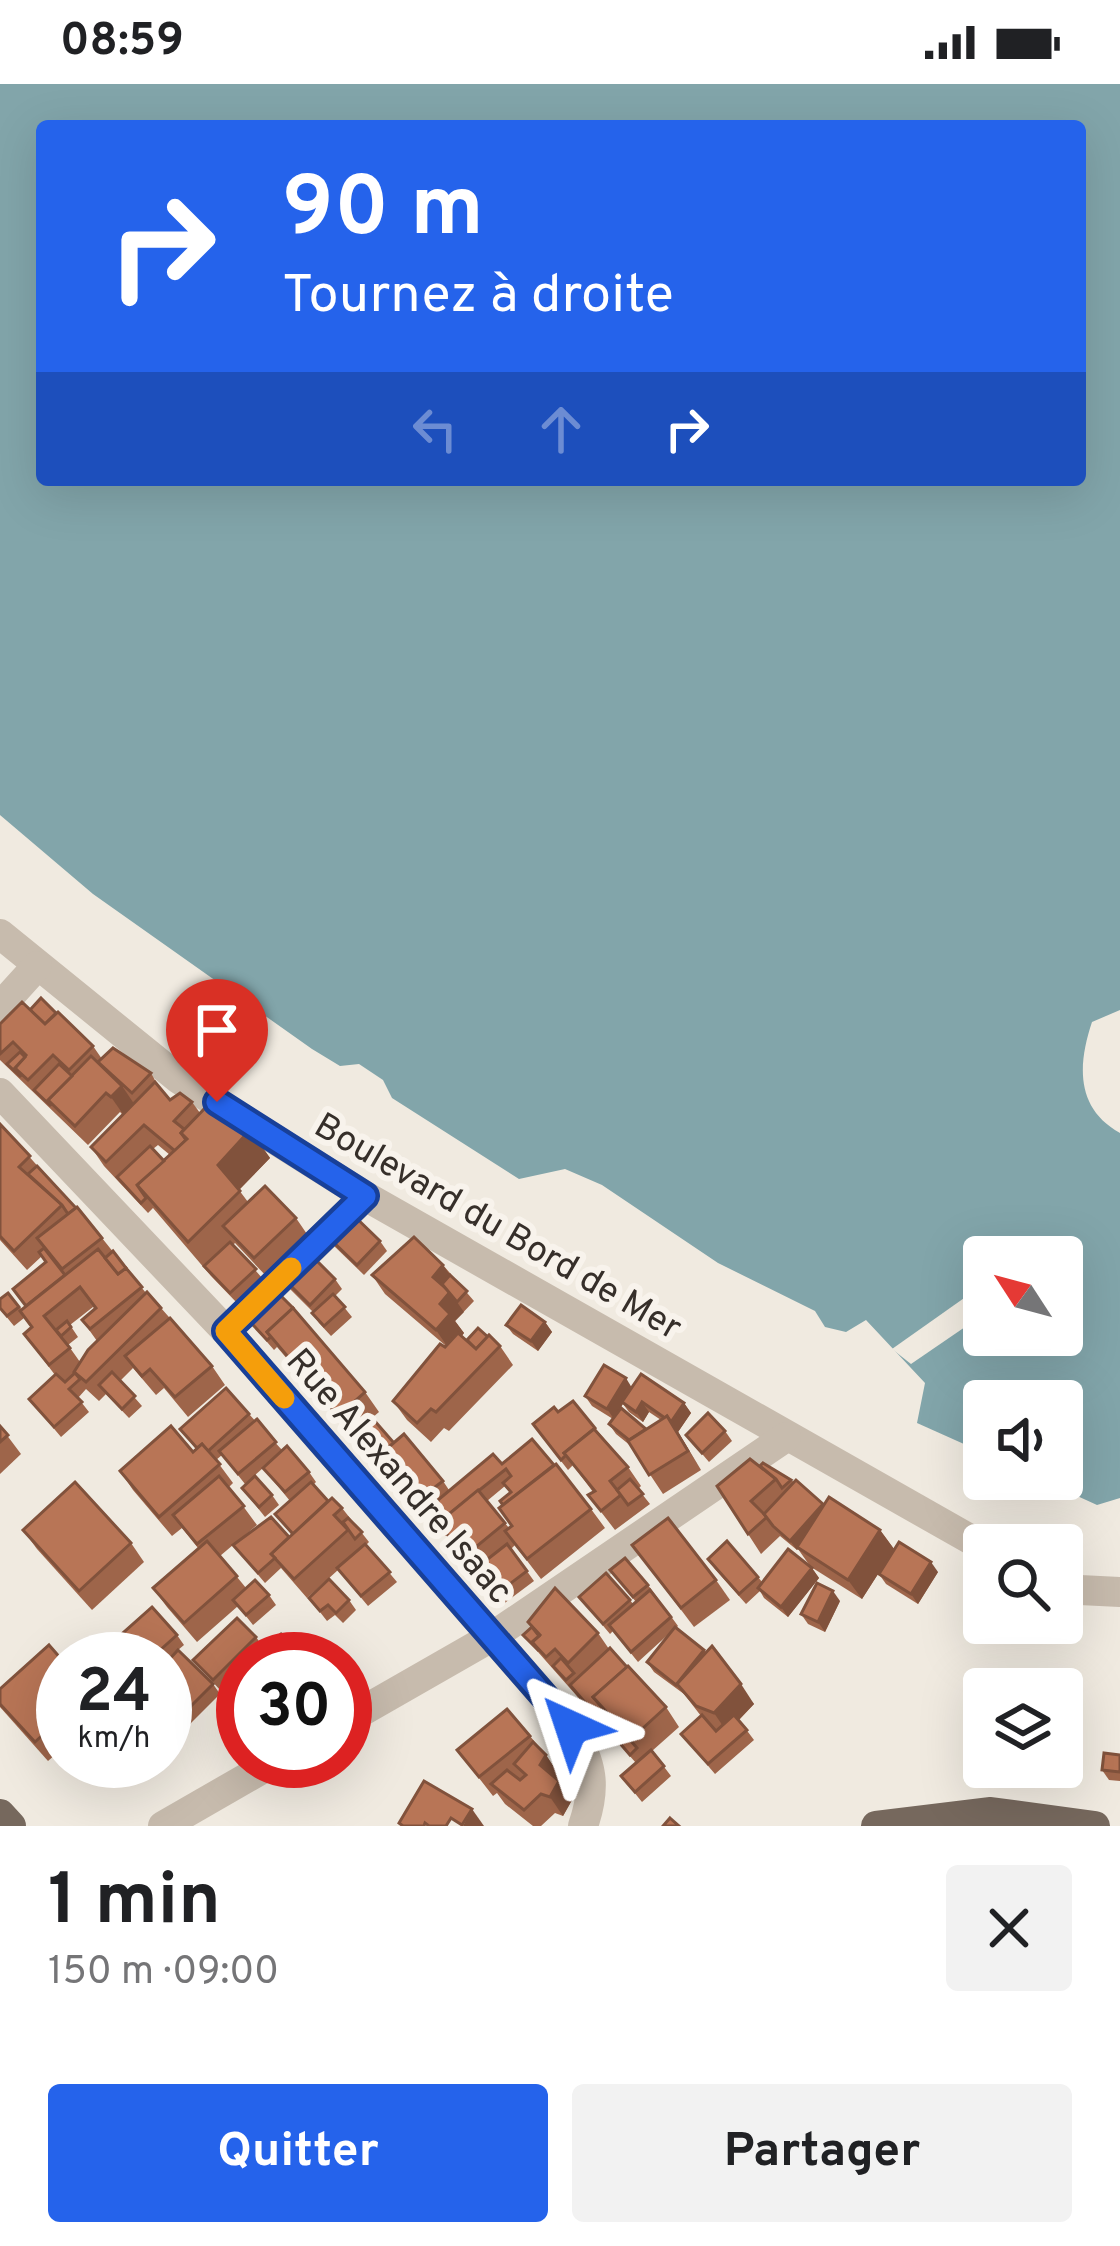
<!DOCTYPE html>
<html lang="fr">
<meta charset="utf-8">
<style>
:root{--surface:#fff;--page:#f2f2f2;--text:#202124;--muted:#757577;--accent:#2563eb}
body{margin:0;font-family:Overpass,sans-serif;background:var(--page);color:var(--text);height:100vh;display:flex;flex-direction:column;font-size:45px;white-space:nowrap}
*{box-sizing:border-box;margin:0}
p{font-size:39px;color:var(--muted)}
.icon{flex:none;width:66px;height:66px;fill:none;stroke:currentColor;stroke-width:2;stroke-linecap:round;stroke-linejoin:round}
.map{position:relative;height:1742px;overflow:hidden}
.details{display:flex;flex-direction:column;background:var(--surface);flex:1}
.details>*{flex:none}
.guide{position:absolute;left:36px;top:36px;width:1050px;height:366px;border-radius:12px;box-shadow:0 12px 48px #0002;background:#2563eb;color:#fff;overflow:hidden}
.needle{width:78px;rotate:306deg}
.tools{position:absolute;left:963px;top:1152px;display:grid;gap:24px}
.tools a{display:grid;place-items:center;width:120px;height:120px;border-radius:12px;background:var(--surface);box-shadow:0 12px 48px #0002;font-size:60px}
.speed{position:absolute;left:36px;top:1548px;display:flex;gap:24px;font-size:60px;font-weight:700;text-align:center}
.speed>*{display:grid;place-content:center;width:156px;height:156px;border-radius:50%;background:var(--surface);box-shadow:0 12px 48px #0002;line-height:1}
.speed small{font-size:30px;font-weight:400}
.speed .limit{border:18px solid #d22;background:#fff;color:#111}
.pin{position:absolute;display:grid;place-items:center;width:102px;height:102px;color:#fff;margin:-123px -51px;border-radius:50% 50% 50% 0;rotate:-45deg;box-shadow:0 0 12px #0007}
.pin .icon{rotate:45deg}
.me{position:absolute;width:132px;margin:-66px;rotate:318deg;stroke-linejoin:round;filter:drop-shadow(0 0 9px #0008)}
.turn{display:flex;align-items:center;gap:42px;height:252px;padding:0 48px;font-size:54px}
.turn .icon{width:156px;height:156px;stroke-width:2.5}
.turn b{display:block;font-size:84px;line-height:102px}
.lanes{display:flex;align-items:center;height:114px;padding:0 48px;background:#0003;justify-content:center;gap:60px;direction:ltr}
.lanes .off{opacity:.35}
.round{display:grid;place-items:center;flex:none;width:126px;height:126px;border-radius:12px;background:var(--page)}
.summary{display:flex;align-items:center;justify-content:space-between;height:204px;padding:0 48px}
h1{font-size:72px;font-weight:700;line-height:90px}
.primary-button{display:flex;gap:24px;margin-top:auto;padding:24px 48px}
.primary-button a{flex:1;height:138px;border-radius:12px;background:var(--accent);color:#fff;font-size:48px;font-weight:700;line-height:138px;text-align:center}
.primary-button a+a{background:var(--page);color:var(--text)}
.status{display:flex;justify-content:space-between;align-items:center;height:84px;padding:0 60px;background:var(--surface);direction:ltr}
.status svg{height:33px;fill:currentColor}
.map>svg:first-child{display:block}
</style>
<div class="status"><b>08:59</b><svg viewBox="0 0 49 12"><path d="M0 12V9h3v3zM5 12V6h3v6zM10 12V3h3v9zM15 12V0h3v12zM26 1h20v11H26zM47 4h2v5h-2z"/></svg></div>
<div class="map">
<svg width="1120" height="1742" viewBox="0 0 1120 1742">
<rect width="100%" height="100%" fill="#f0eae0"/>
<path fill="#82a5aa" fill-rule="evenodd" d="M0,0H1120V926L1092,938C1078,980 1075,1024 1120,1049V1414L1097,1421L1040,1395H1062V1317H984V1369L917,1339L925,1299L866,1236L846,1248L825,1243L815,1227L718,1179L602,1101L565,1085L519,1095L392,1014L383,996L359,980L340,982L312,965L93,810L0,731ZM42,42H1080V396H42ZM984,1173H1062V1251H984Z"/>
<path fill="#f0eae0" d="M984,1200V1230L911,1280L892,1265Z"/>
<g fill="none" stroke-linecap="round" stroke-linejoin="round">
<g stroke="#c7bbad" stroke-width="30">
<path d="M0,850L179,995L365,1112L984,1463"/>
<path d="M0,923L37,882"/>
<path d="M0,1009L226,1247L571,1643C592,1679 597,1702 583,1742"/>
<path d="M243,1231L355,1122"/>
<path d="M1062,1498L1080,1506L1120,1508"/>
<path d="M345,1637L490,1554L786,1353"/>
<path d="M163,1742L276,1677"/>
</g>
<g stroke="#76685d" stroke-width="30">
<path d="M0,1730L11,1742"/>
<path d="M876,1742L991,1728L1095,1742"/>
</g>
</g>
<g fill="#9e654a" fill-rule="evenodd">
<path d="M30,926L93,962L102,975L151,989L157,1000L170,1016L192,1018L200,1029L250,1046L270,1074L239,1106L248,1118L296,1134L309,1153L267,1193L235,1159L233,1161L263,1195L237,1219L211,1192L153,1124L148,1129L104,1082L91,1063L123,1031L120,1028L88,1061L0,976V940ZM158,1061L170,1071L164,1077L153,1065Z"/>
<path d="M0,1040L102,1154L146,1209L161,1224L212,1282L225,1301L188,1333L164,1304L156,1311L133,1284L120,1297L142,1322L129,1334L106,1310L99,1317L86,1305L78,1314L89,1328L61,1353L29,1315L55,1291L24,1250L31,1243L24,1234L14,1242L0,1225L8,1209L22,1226L26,1223L46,1178L42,1172L27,1186L0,1156ZM93,1223L95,1225L82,1236L97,1257L80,1278L68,1261L78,1253L70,1241Z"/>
<path d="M324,1149L380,1157L387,1167L364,1191L331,1159Z"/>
<path d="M443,1181L474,1217L455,1237L464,1249L462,1252L467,1256L500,1262L513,1281L449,1347L444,1344L431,1358L407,1336L393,1317L446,1262L385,1210L372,1191Z"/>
<path d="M280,1191L335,1195L342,1205L335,1212L352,1233L331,1252L319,1239L312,1229L313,1228L286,1201Z"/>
<path d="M241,1228L365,1308L379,1328L352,1351L277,1263L274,1266Z"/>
<path d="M545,1238L552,1248L538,1267L513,1250L506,1241Z"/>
<path d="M632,1304L684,1319L691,1329L678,1348L701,1386L663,1410L631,1362L616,1350L609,1340L613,1335L592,1322L585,1312ZM623,1320L629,1328L643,1338L649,1328L661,1336L646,1345L616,1331Z"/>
<path d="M558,1328L595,1344L628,1383L641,1402L638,1405L650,1420L615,1446L588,1411L593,1408L573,1381L568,1386L540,1350Z"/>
<path d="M249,1330L282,1366L309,1388L316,1398L313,1401L328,1417L342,1424L369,1458L366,1461L397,1498L368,1522L338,1486L307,1514L281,1484L265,1499L233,1461L220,1472L246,1504L269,1511L276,1521L253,1541L238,1522L197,1558L167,1523L153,1504L198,1464L182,1444L172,1452L133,1406L120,1387L193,1368L196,1365L180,1345ZM222,1371L245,1400L263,1384L290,1417L275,1430L292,1451L289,1453L237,1458L257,1441L229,1403L233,1399L216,1376Z"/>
<path d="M0,1342L21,1370L0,1390Z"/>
<path d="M725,1347L732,1357L709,1378L686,1351Z"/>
<path d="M357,1350L394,1359L443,1397L449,1406L502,1380L591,1425L605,1444L541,1495L515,1461L511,1465L534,1497L502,1521L447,1451L445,1452L432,1435L427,1439L389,1393ZM505,1402L510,1409L503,1421L512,1442L509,1444L487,1417Z"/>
<path d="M760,1382L791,1396L824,1421L880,1446L894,1465L862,1515L811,1483L819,1494L788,1533L764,1514L760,1507L746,1520L715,1485L708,1475L758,1493L762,1498L810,1482L798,1465L797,1466L780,1452L761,1470L717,1402Z"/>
<path d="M242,1404L272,1411L279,1421L265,1433Z"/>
<path d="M23,1446L131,1459L144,1478L92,1526L37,1465Z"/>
<path d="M632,1461L716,1496L730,1516L694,1543Z"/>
<path d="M610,1486L648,1501L678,1542L676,1544L704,1566L754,1620L739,1636L754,1656L715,1690L681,1650L701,1632L684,1610L654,1588L647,1578L672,1547L638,1578L613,1547L610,1550L579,1513L630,1516L633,1520L636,1518Z"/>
<path d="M938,1488L918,1520L886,1500L879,1490Z"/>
<path d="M309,1514L349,1516L356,1526L343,1539L335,1531L327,1537Z"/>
<path d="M840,1517L825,1548L808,1540L801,1530Z"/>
<path d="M123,1549L177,1551L184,1561L178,1566L213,1600L220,1610L187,1643L165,1622V1580L174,1570L165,1578V1575H144Z"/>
<path d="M598,1549L609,1565L666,1623L679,1643L652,1667L671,1692L642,1718L621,1692L636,1679L523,1551Z"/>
<path d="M256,1553L263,1563L251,1575H243V1583L220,1606L193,1576Z"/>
<path d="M293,1563L300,1573L297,1575H267L262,1567Z"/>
<path d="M63,1577V1664L48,1677L0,1623V1605Z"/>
<path d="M507,1625L546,1671L559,1691L556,1695L572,1716L563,1732L555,1729L541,1742H533L505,1720L497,1709L493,1712L457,1666Z"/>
<path d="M1120,1671V1697L1109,1696L1102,1686Z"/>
</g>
<g fill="#81523c">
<path d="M122,1002L135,1021L125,1033L111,1013Z"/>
<path d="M250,1046L270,1074L237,1108L218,1081Z"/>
<path d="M443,1181L457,1201L449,1210L433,1193Z"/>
<path d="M450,1208L464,1228L455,1237L464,1249L449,1265L436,1246L440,1220Z"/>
<path d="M545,1238L552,1248L538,1267L531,1257Z"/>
<path d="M626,1294L632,1304L614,1335L607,1325Z"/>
<path d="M642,1318L649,1328L643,1338L636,1328Z"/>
<path d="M684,1319L691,1329L678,1348L701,1386L667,1332Z"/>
<path d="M823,1420L830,1430L797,1466L790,1457Z"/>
<path d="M880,1446L894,1465L862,1515L848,1496Z"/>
<path d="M931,1478L938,1488L918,1520L911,1510Z"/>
<path d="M812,1484L819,1494L788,1533L781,1523Z"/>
<path d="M833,1507L840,1517L825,1548L818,1538Z"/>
<path d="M741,1600L754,1620L727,1648L714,1629Z"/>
<path d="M546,1671L559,1691L553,1700L540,1681Z"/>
<path d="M559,1697L572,1716L563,1732L550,1713Z"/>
<path d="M472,1725L484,1742H463Z"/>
</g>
<g fill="#b87556" stroke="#81523c" stroke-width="3">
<path d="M41,914L56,929L45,940L30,926Z"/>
<path d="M22,918L45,940L58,928L93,962L69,986L53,971L28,996L15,984L26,971L13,958L0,970V940Z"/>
<path d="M113,964L151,989L132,1009L98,978Z"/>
<path d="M20,968L25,973L15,984L21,993L7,980Z"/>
<path d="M91,972L122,1002L111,1013L106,1009L75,1042L48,1016Z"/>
<path d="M59,980L72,992L48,1016L51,1022L34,1006Z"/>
<path d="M155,998L170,1016L180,1009L192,1018L174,1037L184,1045L181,1049L186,1056L175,1067L144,1041L106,1078L91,1063Z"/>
<path d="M208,1021L250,1046L218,1081L240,1107L188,1158L137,1101L187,1055L181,1049Z"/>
<path d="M0,1040L30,1072L19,1083L62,1121L14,1167L0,1152Z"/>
<path d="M150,1062L164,1077L137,1101L146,1114L141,1119L117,1093Z"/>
<path d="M37,1082L76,1124L68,1130L62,1121L28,1090Z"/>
<path d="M265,1102L296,1134L254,1174L223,1142Z"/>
<path d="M77,1123L102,1154L62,1185L37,1154Z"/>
<path d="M347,1125L380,1157L357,1181L324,1149Z"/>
<path d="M414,1153L443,1181L433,1193L450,1208L440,1220L450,1230L436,1246L372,1191Z"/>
<path d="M230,1158L256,1185L230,1209L204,1182Z"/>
<path d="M44,1164L65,1191L26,1222L13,1205L46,1178L39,1168Z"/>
<path d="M98,1165L118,1190L126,1184L142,1203L90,1245L82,1236L96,1224L80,1203L44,1232L70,1264L49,1281L24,1250L32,1243L20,1227Z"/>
<path d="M306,1166L335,1195L310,1221L280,1191Z"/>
<path d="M113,1167L126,1184L118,1190L105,1174Z"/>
<path d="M450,1191L467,1207L457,1218L442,1200Z"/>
<path d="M270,1201L293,1224L267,1248L271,1253L267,1256L241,1228Z"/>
<path d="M147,1208L161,1224L86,1298L74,1288L88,1266Z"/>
<path d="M8,1209L19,1223L7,1232L0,1224V1215Z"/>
<path d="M333,1210L345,1223L324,1242L312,1229Z"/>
<path d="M521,1221L545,1238L531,1257L506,1241Z"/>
<path d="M293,1224L365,1308L338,1332L267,1248Z"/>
<path d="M170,1234L212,1282L175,1313L150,1285L142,1292L125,1272Z"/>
<path d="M67,1237L71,1243L61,1252L56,1246Z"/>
<path d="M478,1244L488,1253L476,1265L467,1256Z"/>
<path d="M458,1249L476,1265L489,1251L500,1262L436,1328L431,1325L417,1339L393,1317L440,1260L445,1263Z"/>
<path d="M604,1281L626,1294L607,1325L585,1312Z"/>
<path d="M112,1288L135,1312L122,1325L99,1301Z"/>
<path d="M75,1289L80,1295L69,1305L82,1318L54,1343L29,1315L56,1290L65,1298Z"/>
<path d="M641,1290L684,1319L671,1338L667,1332L665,1334L642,1318L636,1328L622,1318Z"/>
<path d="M226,1304L249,1330L208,1367L202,1360L197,1364L180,1345Z"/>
<path d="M573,1317L595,1344L564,1369L566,1371L561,1376L533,1340L554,1323L558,1328Z"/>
<path d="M621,1324L646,1345L629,1356L609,1340Z"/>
<path d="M708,1329L725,1347L702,1369L686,1351Z"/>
<path d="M667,1332L688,1367L649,1391L628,1357Z"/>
<path d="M257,1335L276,1358L238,1390L219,1367Z"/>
<path d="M373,1335L394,1359L377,1373L357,1350Z"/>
<path d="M0,1342L8,1351L0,1358Z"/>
<path d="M171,1342L193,1368L202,1360L220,1380L159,1433L120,1387Z"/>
<path d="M594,1345L628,1383L610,1397L621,1411L601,1427L588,1411L595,1407L564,1369Z"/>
<path d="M404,1350L443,1397L414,1419L376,1374Z"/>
<path d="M532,1355L554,1381L503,1421L500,1417L511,1408L503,1399L511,1392L506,1385L438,1439V1442L426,1426L493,1370L502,1380Z"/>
<path d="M287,1362L309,1388L285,1408L263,1384Z"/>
<path d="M750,1375L776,1395L751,1417L767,1433L748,1450L717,1402Z"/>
<path d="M763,1379L791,1396L782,1404L776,1395L760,1382Z"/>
<path d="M556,1380L591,1425L527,1475L505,1447L512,1442L499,1424Z"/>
<path d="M219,1392L244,1422L197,1460L173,1431Z"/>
<path d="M255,1392L272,1411L259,1423L242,1404Z"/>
<path d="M630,1395L643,1410L628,1421L617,1406Z"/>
<path d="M796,1396L823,1420L790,1457L773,1442L764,1430Z"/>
<path d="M75,1398L131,1459L79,1507L23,1446Z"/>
<path d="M311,1398L328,1417L293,1450L275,1430Z"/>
<path d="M478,1406L505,1439L465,1472L438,1439Z"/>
<path d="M829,1413L880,1446L848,1496L797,1463Z"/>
<path d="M332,1414L342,1424L334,1431L348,1446L294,1495L271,1470Z"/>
<path d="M271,1433L289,1453L271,1470L275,1474L258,1489L233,1461Z"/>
<path d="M348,1434L362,1448L355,1455L343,1438Z"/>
<path d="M668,1434L716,1496L681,1524L632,1461Z"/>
<path d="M207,1457L237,1492L184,1539L153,1504Z"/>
<path d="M727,1457L758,1493L739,1510L708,1475Z"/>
<path d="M899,1458L931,1478L911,1510L879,1490Z"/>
<path d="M365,1460L390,1488L361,1512L337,1484Z"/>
<path d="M507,1460L527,1487L495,1511L475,1485Z"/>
<path d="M788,1465L812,1484L781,1523L758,1504Z"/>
<path d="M625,1474L648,1501L633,1513L610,1486Z"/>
<path d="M606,1489L630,1516L603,1540L579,1513Z"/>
<path d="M329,1495L349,1516L336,1529L328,1521L320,1527L309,1514Z"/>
<path d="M255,1496L269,1511L246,1531L233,1516Z"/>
<path d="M817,1499L833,1507L818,1538L801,1530Z"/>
<path d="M555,1504L598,1549L568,1579L555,1565L546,1573L532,1558L540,1551L528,1538Z"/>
<path d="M650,1506L671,1533L631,1568L609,1541Z"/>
<path d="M152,1523L177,1551L150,1575H145L123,1549Z"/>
<path d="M237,1534L256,1553L213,1596L193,1576Z"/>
<path d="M532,1543L539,1552L532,1558L539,1567L523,1551Z"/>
<path d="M675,1543L704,1566L676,1601L647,1578Z"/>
<path d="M281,1550L293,1563L279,1575H269L262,1567Z"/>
<path d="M49,1561L63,1577V1632L35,1658L0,1620V1605Z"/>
<path d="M712,1562L741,1600L714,1629L696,1622L677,1600Z"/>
<path d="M610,1564L627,1583L593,1613L637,1664L630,1671L570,1601Z"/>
<path d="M178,1566L213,1600L180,1633L165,1619V1580Z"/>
<path d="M561,1574L574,1589L566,1596L553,1582Z"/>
<path d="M628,1582L666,1623L631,1655L593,1613Z"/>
<path d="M507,1625L530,1652L479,1693L457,1666Z"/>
<path d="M702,1631L716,1647L734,1631L747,1646L708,1680L681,1650Z"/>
<path d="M533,1658L546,1671L540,1681L559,1697L550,1713L541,1710L524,1726L491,1700L507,1686L520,1696L526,1691L514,1680Z"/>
<path d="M651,1666L664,1682L635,1708L621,1692Z"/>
<path d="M1104,1669L1120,1671V1688L1102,1686Z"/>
<path d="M424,1697L472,1725L462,1741L451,1734L446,1742H429L425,1739L424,1742H403L399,1739Z"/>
<path d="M670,1734L679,1742H663Z"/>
</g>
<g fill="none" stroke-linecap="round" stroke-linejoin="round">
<g stroke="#184099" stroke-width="30">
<path id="route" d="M217,1018L365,1112L226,1247L571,1643"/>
</g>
<use href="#route" stroke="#2563eb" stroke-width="21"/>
<path stroke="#f59e0b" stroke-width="21" d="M284,1314L226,1247L291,1184"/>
</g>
<g text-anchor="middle" stroke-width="12" stroke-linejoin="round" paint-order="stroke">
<g font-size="36" fill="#362f2a" stroke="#f8f3ec">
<text transform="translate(499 1141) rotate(30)" y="13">Boulevard du Bord de Mer</text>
<text transform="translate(401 1391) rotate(49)" y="13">Rue Alexandre Isaac</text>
</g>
</g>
</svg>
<div class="tools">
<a><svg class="needle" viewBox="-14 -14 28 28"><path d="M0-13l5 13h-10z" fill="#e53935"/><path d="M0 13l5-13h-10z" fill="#757577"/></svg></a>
<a><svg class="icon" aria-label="sound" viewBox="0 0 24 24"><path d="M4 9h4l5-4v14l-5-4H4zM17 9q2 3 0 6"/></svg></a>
<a><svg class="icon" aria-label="search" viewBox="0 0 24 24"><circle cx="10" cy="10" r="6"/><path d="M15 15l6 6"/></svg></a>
<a><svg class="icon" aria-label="layers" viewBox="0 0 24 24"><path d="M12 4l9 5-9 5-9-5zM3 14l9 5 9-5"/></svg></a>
</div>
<div class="speed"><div>24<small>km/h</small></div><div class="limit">30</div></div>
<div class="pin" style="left:217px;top:1018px;background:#d93025"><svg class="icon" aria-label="arrive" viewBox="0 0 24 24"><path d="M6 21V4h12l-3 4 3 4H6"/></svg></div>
<svg class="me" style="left:571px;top:1643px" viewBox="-20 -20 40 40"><path d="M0-17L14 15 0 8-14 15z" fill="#2563eb" stroke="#fff" stroke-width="4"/></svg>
<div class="guide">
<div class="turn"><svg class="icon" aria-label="right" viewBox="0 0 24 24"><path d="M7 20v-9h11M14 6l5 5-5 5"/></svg><div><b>90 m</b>Tournez à droite</div></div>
<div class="lanes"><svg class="icon off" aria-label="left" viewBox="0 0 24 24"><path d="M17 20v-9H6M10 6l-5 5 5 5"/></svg><svg class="icon off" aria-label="ahead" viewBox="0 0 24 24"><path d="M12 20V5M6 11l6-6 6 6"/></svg><svg class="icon" aria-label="right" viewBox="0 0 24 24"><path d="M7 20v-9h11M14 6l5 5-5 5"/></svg></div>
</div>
</div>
<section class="details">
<div class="summary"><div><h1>1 min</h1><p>150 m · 09:00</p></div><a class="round"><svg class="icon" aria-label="close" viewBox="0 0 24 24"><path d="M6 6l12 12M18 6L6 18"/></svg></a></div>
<div class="primary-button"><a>Quitter</a><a>Partager</a></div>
</section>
